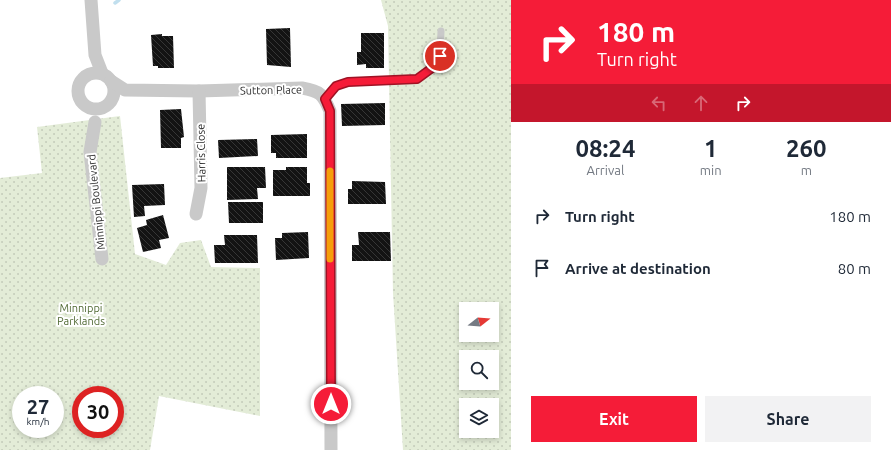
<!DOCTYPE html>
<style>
:root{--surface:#fff;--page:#f2f2f3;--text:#1f2937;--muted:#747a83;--accent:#f51c38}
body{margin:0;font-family:Ubuntu,sans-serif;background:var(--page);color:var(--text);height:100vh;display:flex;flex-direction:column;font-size:15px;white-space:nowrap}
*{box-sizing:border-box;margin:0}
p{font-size:13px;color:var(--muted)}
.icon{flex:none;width:22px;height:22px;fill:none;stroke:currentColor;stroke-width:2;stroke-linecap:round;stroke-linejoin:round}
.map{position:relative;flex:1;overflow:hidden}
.side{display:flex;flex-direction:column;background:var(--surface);width:380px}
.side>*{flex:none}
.banner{background:#f51c38;color:#fff;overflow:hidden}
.needle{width:26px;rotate:73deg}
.fabs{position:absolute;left:459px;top:302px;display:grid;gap:8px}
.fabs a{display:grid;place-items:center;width:40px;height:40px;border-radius:0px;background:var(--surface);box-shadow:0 2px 6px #0003;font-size:20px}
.speed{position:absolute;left:12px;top:386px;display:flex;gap:8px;font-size:20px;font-weight:700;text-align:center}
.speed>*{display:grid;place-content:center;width:52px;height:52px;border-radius:50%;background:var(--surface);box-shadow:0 2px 6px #0003;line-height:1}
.speed small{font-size:10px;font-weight:400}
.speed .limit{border:6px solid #d22;background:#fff;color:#111}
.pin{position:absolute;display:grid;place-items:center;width:34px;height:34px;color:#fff;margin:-17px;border:2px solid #fff;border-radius:50%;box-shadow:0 1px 4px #0007}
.me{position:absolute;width:44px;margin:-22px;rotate:0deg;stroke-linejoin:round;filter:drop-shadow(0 0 3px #0008)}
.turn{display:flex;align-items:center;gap:14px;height:84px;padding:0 20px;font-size:18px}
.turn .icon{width:52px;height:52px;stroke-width:2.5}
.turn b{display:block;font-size:28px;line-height:34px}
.lanes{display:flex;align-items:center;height:38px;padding:0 20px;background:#0003;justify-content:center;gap:20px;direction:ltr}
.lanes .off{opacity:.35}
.eta{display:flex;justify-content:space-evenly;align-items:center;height:68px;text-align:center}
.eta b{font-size:24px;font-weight:700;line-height:28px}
.button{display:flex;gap:8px;margin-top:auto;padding:8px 20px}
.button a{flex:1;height:46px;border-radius:0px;background:var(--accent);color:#fff;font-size:16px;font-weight:700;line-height:46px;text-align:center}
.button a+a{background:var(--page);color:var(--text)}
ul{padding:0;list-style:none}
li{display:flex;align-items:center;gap:12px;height:52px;padding:0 20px}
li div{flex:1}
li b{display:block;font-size:15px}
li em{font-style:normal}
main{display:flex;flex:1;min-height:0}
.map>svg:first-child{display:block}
</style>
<main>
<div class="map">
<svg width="511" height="450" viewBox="0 0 511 450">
<defs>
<pattern id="park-dots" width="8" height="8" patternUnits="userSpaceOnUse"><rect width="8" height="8" fill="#e3ecd7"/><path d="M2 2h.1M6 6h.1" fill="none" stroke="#c3cbb9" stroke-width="1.8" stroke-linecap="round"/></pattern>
<pattern id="building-back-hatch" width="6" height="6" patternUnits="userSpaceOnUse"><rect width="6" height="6" fill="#131313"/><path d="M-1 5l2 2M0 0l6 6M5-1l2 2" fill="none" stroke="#363636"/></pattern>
</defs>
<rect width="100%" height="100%" fill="#fff"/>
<g fill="url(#park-dots)" fill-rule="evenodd">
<path d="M381,0H511V450H403L393,293L388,26ZM466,309H492V335H466ZM466,357H492V383H466ZM466,405H492V431H466Z"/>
<path d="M120,116L135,254L166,265L180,243L201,240L211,267L260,268V416L159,396L150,450H0V178L42,173L37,127ZM21,395H55V429H21ZM81,395H115V429H81Z"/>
</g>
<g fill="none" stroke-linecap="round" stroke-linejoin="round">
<path stroke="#c1dfee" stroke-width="3.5" d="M115,3L119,0"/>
</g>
<g fill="url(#building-back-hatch)">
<path d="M290,28L291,67L267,65L266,29Z"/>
<path d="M361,33H384V68H366V64L357,65V52H361Z"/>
<path d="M162,34V36H173L174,68H158V66H153L151,35Z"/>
<path d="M385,103V125L342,126L341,104Z"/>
<path d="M181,109L184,137L181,138V148H161L160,110Z"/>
<path d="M307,134V158H276V153H271V135Z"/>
<path d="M257,139L258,156L219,158L218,140Z"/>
<path d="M227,167H265L266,188H257L258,199L227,200Z"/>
<path d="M286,167H307V183H310V196H273V170H286Z"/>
<path d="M352,181L385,182L386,204H348V189H352Z"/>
<path d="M164,184L165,205L144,206L145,216L134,217L132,185Z"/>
<path d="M228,202H263V223H229Z"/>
<path d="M163,215L169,238L159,240L161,248L143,252L137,228L147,225L146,220Z"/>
<path d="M308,232L309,258L276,260L275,238H282V233Z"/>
<path d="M358,232H390L391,261H352V245H359Z"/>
<path d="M224,235H257L258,263H215L214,245H225Z"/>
</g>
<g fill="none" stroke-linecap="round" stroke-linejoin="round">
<path stroke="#c9c9c9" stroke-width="7" d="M325,99L336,86L348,82L417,79L432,68L440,56L441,31"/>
<g stroke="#c9c9c9" stroke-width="13">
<path d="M91,0L95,55L102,73"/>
<circle cx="96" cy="91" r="18"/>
<path d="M111,81L125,90L199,91L302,88C320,91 323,94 330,111L331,450"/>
<path d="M95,122L90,152L102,259"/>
<path d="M196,214L201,188L199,91"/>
</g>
</g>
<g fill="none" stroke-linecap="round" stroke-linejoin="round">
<g stroke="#9f1224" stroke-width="10">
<path id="route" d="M331,404L330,111L325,99L336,86L348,82L417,79L432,68L440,56"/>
</g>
<use href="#route" stroke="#f51c38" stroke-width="7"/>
<path stroke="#f59e0b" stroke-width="7" d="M330,171V259"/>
</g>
<g text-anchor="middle" stroke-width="4" stroke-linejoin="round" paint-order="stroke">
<g font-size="11" fill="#2c2c2c" stroke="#fff">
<text transform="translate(271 90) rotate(-1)" y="4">Sutton Place</text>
<text transform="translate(201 153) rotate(-91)" y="4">Harris Close</text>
<text transform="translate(96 202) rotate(-96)" y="4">Minnippi Boulevard</text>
</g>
<g font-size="11" fill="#526b36" stroke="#fff">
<text x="81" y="312">Minnippi<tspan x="81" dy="13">Parklands</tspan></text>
</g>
</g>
</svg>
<div class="fabs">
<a><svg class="needle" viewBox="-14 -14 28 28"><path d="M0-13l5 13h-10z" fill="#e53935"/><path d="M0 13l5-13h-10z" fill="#747a83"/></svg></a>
<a><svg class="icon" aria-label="search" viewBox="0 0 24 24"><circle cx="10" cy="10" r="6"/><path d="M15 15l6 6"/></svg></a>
<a><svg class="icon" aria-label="layers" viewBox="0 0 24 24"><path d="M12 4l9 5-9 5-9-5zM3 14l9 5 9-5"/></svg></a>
</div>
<div class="speed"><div>27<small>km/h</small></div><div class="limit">30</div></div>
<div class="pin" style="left:440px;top:56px;background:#d93025"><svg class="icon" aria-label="arrive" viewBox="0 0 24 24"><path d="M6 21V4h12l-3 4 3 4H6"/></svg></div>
<svg class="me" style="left:331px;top:404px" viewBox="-20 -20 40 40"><circle r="17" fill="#f51c38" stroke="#fff" stroke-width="3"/><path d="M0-11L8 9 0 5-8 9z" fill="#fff"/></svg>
</div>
<section class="side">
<div class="banner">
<div class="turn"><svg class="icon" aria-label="right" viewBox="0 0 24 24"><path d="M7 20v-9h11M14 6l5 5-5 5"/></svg><div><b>180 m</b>Turn right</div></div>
<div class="lanes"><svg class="icon off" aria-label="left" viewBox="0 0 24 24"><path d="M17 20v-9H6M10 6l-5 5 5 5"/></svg><svg class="icon off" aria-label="ahead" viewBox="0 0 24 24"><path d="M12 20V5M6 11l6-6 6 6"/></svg><svg class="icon" aria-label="right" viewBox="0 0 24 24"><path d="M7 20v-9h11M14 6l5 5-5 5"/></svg></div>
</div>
<div class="eta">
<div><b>08:24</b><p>Arrival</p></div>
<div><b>1</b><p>min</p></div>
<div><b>260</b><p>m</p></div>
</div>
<ul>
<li><svg class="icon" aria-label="right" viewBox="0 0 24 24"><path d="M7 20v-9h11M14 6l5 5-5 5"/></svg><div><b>Turn right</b></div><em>180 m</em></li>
<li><svg class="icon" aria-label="arrive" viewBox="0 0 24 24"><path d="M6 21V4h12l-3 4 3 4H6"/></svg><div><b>Arrive at destination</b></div><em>80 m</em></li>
</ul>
<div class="button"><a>Exit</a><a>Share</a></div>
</section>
</main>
